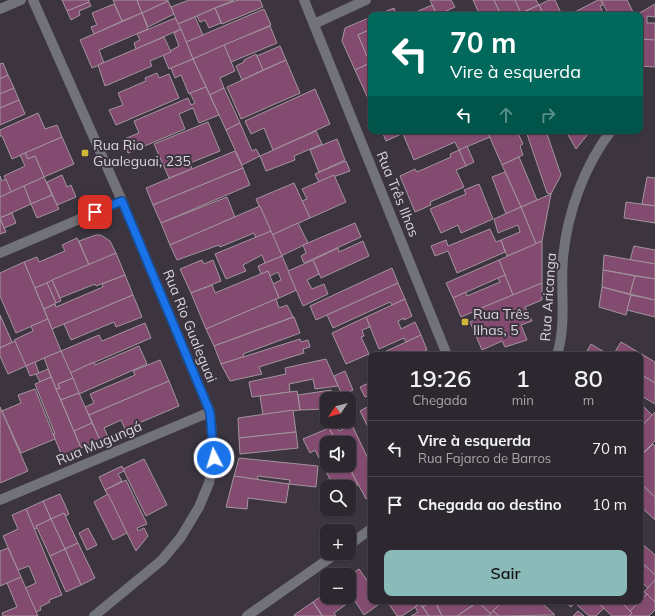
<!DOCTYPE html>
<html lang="pt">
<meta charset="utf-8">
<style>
:root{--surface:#2d2830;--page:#39343c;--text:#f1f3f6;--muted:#a7a6ab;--line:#48444c;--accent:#8bbbb9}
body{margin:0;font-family:Mulish,sans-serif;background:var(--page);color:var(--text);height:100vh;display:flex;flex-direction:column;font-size:15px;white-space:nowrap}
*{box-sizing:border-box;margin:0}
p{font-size:13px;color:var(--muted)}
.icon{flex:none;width:22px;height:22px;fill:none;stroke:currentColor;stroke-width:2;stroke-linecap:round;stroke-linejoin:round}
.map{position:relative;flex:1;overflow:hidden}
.sheet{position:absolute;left:368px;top:352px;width:275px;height:252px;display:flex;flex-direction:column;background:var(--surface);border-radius:8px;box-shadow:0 1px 3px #0004,0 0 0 1px var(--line)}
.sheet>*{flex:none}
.guide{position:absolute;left:368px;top:12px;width:275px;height:122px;border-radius:8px;box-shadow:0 1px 3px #0004,0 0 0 1px var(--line);background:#00695c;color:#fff;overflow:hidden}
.needle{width:26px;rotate:235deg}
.fabs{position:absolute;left:320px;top:392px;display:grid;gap:8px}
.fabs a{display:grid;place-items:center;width:36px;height:36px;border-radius:8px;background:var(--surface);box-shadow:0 1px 3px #0004,0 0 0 1px var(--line);font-size:20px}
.pin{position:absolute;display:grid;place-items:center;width:34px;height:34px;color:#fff;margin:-17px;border-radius:8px;box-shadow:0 2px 6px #0006}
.me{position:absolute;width:44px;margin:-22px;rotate:355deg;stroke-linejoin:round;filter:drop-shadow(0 0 3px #0008)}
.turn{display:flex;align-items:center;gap:14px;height:84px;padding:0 16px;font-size:18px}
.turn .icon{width:52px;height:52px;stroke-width:2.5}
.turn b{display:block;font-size:28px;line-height:34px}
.lanes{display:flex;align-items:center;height:38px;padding:0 16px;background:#0003;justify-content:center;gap:20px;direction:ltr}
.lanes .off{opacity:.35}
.eta{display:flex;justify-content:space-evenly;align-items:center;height:68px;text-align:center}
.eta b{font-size:24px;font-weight:600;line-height:28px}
.primary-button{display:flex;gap:8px;margin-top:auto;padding:8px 16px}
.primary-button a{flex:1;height:46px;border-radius:8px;background:var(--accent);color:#111;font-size:16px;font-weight:600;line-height:46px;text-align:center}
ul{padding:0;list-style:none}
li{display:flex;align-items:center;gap:12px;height:56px;padding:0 16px;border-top:1px solid var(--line)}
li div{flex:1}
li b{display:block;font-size:15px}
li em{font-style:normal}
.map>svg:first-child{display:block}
</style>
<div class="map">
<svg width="655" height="616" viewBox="0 0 655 616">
<rect width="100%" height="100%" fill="#3c3540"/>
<g fill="#834b6f" stroke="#a4959e">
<path d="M62,0H89V2L67,11Z"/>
<path d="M113,0H137L142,13L122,21Z"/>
<path d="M137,0H168V1L142,13Z"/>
<path d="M189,0H234L178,24L171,7Z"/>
<path d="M238,0H260L263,7L222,24L215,8Z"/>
<path d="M430,0H451L455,7L437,15Z"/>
<path d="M473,0H494L501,15H480Z"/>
<path d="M494,0H515L522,15H501Z"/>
<path d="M515,0H536L539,5L521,13Z"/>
<path d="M549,0H555L562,15H544L539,5Z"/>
<path d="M598,0H601L603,5L600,6L604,15H569Z"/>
<path d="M601,0H627L633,12L628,15H609Z"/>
<path d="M168,1L174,14L148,27L142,13Z"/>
<path d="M89,2L91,6L79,11L80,15L71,20L67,11Z"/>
<path d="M114,4L122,21L94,34L91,27L97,25L92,13Z"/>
<path d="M655,4V17L647,16V23H655V40L640,39V15H636Z"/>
<path d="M432,5L437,15H409Z"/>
<path d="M539,5L544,15H525L524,12Z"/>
<path d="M215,8L221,23L209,28L205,20L200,22L197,16Z"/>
<path d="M394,8L396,15H377Z"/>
<path d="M264,9L271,25L193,59L186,42Z"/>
<path d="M142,13L148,29L99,50L104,63L92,68L80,40Z"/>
<path d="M195,17L203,35L186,42L178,24Z"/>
<path d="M371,17V29L358,35L370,63L355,70L342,41L345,28Z"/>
<path d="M175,18L181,29L136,49L134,43L140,40L137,34Z"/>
<path d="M270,26L277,43L231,62L224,45Z"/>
<path d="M181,29L193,59L169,69L163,55L179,46L174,33Z"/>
<path d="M371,29V63H370L358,35Z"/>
<path d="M164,37L171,52L150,61L152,66L105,86L98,65Z"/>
<path d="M640,39L655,40V67L640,66Z"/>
<path d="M224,45L235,71L220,78L224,88L210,95L193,59Z"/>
<path d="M280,46L286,60L263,70L257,56Z"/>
<path d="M256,54L263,70L242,80L236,66L244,62V60Z"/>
<path d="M193,59L206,87L189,94L181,75L175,78L171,68Z"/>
<path d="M286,60L300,93L241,119L227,87Z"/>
<path d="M3,63L8,75L0,79V64Z"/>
<path d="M368,64L371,71V105L355,70Z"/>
<path d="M157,73L159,78L169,74L179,98L116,125L109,110L123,105L118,93L146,81L145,78Z"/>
<path d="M8,75L14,88L0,94V79Z"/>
<path d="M206,87L219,115L199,123L193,108L179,114L185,129L128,153L122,140L139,133L134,121L188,98L191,105L195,103L190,93Z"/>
<path d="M14,88L19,100L0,108V94Z"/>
<path d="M224,88L240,123L226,130L210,95Z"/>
<path d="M315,89L330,124L273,150L264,128L251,134L245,121Z"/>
<path d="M19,100L25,114L0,125V108Z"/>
<path d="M38,113L45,129L57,125L62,137L12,159L2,136H0V130Z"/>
<path d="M208,122L220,151L190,163L192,169L169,178L154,144Z"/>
<path d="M240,123L252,151L256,149L260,156L242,165L226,130Z"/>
<path d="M316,131L322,144L294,156L295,160L266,171L260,156Z"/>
<path d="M382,131H408L386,141Z"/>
<path d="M408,131H487L490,137L459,150L455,142L414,160L403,134Z"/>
<path d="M487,131H517L523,144L520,146L523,155L502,165Z"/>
<path d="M526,131H546L561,175L551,194L547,193Z"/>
<path d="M566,131H586L588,134L576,149Z"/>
<path d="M62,137L74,164L44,177L35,156L28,159L25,153Z"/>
<path d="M337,139L345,160L319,172L310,150Z"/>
<path d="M467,146L474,162L466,166L459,150Z"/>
<path d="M459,150L466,166L456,170L464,187L430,202L431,205L415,212L400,176L415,169L417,172L451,157L450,154Z"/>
<path d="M235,151L243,168L153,205L146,188Z"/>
<path d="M25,153L28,159L35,156L44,177L11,192L4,176L25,166L20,155Z"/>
<path d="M519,157L537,200L521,207L502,165Z"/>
<path d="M346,161L350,171L319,182L315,174Z"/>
<path d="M243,168L250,185L161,223L153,205Z"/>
<path d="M505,172L521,207L506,214L492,177Z"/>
<path d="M62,175L67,187L71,185L76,197L57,205L47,182Z"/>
<path d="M334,175L346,202L310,218L302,201L307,199L302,189Z"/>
<path d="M0,176L2,181L6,179L11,192L0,197Z"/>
<path d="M44,177L52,195L31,204L24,186Z"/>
<path d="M647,177L655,178V206L642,204Z"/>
<path d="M294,183L310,218L272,235L256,199Z"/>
<path d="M479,184L493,219L461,233L458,225L441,233L430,209L466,194L464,190Z"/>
<path d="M24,186L31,204L0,218V197Z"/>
<path d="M551,194L542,241L536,244L521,207Z"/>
<path d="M52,195L59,209L37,218L31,204Z"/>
<path d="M227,197L235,217L170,245L161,223Z"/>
<path d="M626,202L655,206V223L624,218Z"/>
<path d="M260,206L271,231L256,238L254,233L220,247L219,245L177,260L170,245Z"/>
<path d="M521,207L536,244L507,256L501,240L520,232L518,225L498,233L494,219Z"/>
<path d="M12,213L16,223L4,228L0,218Z"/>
<path d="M0,219L6,232L0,234Z"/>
<path d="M298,223L308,243L281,256L272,235Z"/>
<path d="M355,223L361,237L304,263L301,256L306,253L303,245Z"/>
<path d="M490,229L496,242L501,240L505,252L457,273L448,251L435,256L431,246L446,240L448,246Z"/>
<path d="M271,231L282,256L265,263L262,255L243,265L246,271L226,279L215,254Z"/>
<path d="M96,235H101L110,241L116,253L89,265L79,241Z"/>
<path d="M77,238L89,265L35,288L24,262L37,257L39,262L65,251L62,245Z"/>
<path d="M363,241L369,256L321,278L313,260L338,248L339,252Z"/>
<path d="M542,241V283L513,295L499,260Z"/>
<path d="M634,246L655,250V264L630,260Z"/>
<path d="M116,253L125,275L96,286L95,284L60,298L52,280Z"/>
<path d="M604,255L655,264V279L603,270Z"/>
<path d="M282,256L297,290L279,298L273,284L281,280L278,272L270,276L268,271L261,274L258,266Z"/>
<path d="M202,260L204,264L213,260L221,281L191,293L180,269Z"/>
<path d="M313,260L319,274L307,280L312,289L324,284L328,294L303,306L288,271Z"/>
<path d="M499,260L505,275L453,298L446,283Z"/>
<path d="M24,262L48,319L16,333L0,296V273Z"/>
<path d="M392,268L398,283L316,320L310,306Z"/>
<path d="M603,270L635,276L630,294L602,287Z"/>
<path d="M268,271L279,298L206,329L191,293L212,285L215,293Z"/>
<path d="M125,275L133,295L52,329L44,309L55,304L56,307L103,287L102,284Z"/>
<path d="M505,275L513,295L461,317L453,298L466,292L467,296L500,282L498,278Z"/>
<path d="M635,276L655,279V300L630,294Z"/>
<path d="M52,280L61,301L56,303L47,283Z"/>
<path d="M47,283L56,303L44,309L35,288Z"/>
<path d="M398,283L405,299L392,305L390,302L333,328L327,315Z"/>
<path d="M542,283V300L525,307L532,321L521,325L527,340L505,347L502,341L482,350L470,322L477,319L474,311Z"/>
<path d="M602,287L631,295L626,315L599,307Z"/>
<path d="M133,295L142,317L116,327L114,322L71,340L64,324Z"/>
<path d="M631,295L655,300V317L627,310Z"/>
<path d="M276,299L279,308L287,305L293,317L214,346L206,329Z"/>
<path d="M405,299L412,316L404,320V318L398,321L401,329L415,322L421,335L406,342L404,338L379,349L366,317Z"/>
<path d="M0,315L12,342L0,348Z"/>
<path d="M294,317L300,333L243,354L244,357L221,364L214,346Z"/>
<path d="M366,317L370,327L362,330L364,336L361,337L369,354L346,364L332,333Z"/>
<path d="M48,319L61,351L26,366L14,340L33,331L31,326Z"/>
<path d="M145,323L151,338L70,373L61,351L99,335L102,341Z"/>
<path d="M421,335L427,350L416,355H378Z"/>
<path d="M300,339L301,342L308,340L310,347L303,349L304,353L259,367L262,374L230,381L221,364Z"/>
<path d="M15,341L26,366L8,374L0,356V348Z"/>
<path d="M621,342L655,362V383L640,374V355H613Z"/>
<path d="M591,344L609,355H585Z"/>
<path d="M139,346L147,364L79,394L70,373L94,362L95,365Z"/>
<path d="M61,351L73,378L58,384L60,388L56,389L44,358Z"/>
<path d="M326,359L338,386L315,389L313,379L289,384L290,392L252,397L249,382L286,374L285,368Z"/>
<path d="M160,360L169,381L89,415L85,407L94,403L90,394L135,375L133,371Z"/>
<path d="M35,362L39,373L30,376L26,366Z"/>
<path d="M48,369L51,377L40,382L36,374Z"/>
<path d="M345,371L353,390L342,395L334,376Z"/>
<path d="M640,374L655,383V404L640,395Z"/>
<path d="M51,377L81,448L62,456L53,434H55L35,384Z"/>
<path d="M73,378L79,393L61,400L56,389L60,388L58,384Z"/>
<path d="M169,381L179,406L125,429L121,420L104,428L108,437L100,440L89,415Z"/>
<path d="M371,382V395L365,397L360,387Z"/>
<path d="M35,389L55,439L21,453L2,411L21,403L18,395Z"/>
<path d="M331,390L332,399H327V409L300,410L298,395Z"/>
<path d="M297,391L300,410L263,415L260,396Z"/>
<path d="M79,393L92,423L74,431L61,400Z"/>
<path d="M640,403L652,415L640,428Z"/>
<path d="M371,405V425L368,427L360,411Z"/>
<path d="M0,407L28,471L0,483Z"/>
<path d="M293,410L296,432L239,438L238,418Z"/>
<path d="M655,412V441L642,454L640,452V428Z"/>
<path d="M92,423L100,440L81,448L74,431Z"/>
<path d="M335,423L339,431L352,425L371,465V478L369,479L371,483V497L366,499L348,465L349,443H337L329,428Z"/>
<path d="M329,428L337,443H327V465H348L358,485L349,489V487H334L315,450L310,453L303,439Z"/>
<path d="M296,432L298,448L240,454L239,438Z"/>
<path d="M653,444L655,446V497L640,483V457Z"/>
<path d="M239,458L318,466L316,487L289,484L290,480L258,476L257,480L234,476Z"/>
<path d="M144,459L167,505L146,516L123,469Z"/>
<path d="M122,466L124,471L118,474L122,481L105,490L99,477Z"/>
<path d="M234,476L289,484L286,503L248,498L247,509L226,507Z"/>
<path d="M126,480L147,524L137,528L138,531L144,528L148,536L136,551L105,490Z"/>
<path d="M640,483L655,497V520L640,506Z"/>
<path d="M60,494L69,514L66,516L64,513L51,519L43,501Z"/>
<path d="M108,494L127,533L113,540L94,502Z"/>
<path d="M43,501L51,519L36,526L37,528L34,529L26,509Z"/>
<path d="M26,509L62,595L49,600L50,602L40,607L41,610L36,612L25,588L36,583L29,566L18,570L3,536L18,529L12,515Z"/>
<path d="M64,513L78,543L65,549L51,519Z"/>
<path d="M51,519L65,549L50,556L36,526Z"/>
<path d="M88,528L97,545L87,550L79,533Z"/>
<path d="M640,542L655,555V575L640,561Z"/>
<path d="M78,543L95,578L81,585L65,549Z"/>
<path d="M8,548L21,577L0,586V551Z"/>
<path d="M65,549L81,585L66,592L50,556Z"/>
<path d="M640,561L655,575V580L648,588L640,581Z"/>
<path d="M359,569L371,586V601L382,602L364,615L349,592V576Z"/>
<path d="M21,577L38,616H3L2,613L17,607L7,583Z"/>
<path d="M655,580V602L644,592Z"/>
<path d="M640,588L647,594L630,611L620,601H640Z"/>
<path d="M327,592V597H344L348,603L334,613L336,616H323L313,602Z"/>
<path d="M647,594L655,602V610L649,616H629L632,613L630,611Z"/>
<path d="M387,601H418L420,604L402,616H397Z"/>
<path d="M418,601H432L423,607Z"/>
<path d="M432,601H435L442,616H429L423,607Z"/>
<path d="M435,601H476V603L457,616H442Z"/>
<path d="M479,601H503L491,614L478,602Z"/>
<path d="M503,601H540L555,615L499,616L493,611Z"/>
<path d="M596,601H620L632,613L629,616H612Z"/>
<path d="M596,601L604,608L596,616H589L575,603L571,607L565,602Z"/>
<path d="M313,602L322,616H295L294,615Z"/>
<path d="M478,602L491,614L489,616H457Z"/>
<path d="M420,604L429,616H411L418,612L415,607Z"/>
<path d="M493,611L499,616H489Z"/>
<path d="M578,611L584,616H573Z"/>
</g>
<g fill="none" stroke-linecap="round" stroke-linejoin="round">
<g stroke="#727379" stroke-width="10">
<path d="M33,0L122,201L210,412L214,458L209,483L199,507L181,537L162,560L94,616"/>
<path d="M304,0L447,355"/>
<path d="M0,9L21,0"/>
<path d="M314,24L366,0"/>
<path d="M0,253L122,201"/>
<path d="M557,355C567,323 560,291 563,258C567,214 584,166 611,131"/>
<path d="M0,500L210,412"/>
<path d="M349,545L371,529"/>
<path d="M247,616L337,553"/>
</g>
</g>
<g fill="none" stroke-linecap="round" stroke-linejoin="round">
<g stroke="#114b97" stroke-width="10">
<path id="route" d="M95,212L122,201L210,412L214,458"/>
</g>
<use href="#route" stroke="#1a73e8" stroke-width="7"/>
</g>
<g fill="#d0b736" stroke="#3c3540" stroke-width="1.5">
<rect x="81" y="149" width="8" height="8" rx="2"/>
<rect x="461" y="318" width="8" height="8" rx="2"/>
</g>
<g text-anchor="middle" stroke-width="4" stroke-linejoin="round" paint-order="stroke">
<g font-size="14" fill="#dad5dc" stroke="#3c3540" text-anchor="start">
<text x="93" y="150">Rua Rio<tspan x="93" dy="16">Gualeguai, 235</tspan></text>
<text x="473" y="319">Rua Três<tspan x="473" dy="16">Ilhas, 5</tspan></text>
</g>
<g font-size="14" fill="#dad5dc" stroke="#3c3540">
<text transform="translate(398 194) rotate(68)" y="5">Rua Três Ilhas</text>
<text transform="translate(548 297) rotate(-86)" y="5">Rua Aricanga</text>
<text transform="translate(190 326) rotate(68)" y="5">Rua Rio Gualeguai</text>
<text transform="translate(99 443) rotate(-23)" y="5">Rua Mugungá</text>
</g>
</g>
</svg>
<div class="fabs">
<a><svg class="needle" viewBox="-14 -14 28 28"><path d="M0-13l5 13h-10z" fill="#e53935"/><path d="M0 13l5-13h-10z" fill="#a7a6ab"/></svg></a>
<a><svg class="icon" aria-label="sound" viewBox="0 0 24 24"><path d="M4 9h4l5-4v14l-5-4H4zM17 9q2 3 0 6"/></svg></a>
<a><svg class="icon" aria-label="search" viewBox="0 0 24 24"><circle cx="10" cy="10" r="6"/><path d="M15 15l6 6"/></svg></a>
<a>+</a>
<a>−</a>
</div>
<div class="pin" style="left:95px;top:212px;background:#d93025"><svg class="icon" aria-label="arrive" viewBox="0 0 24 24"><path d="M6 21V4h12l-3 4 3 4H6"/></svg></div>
<svg class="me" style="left:214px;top:458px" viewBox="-20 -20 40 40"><circle r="17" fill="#1a73e8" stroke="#fff" stroke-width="3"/><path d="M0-11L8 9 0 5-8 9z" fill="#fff"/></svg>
<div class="guide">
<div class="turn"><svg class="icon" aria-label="left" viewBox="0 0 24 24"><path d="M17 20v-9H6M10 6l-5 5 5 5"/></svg><div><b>70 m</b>Vire à esquerda</div></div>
<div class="lanes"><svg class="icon" aria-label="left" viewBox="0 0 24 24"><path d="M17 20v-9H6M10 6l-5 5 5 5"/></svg><svg class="icon off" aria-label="ahead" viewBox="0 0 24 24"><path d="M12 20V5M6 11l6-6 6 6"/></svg><svg class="icon off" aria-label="right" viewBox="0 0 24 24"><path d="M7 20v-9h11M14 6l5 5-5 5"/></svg></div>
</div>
<section class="sheet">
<div class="eta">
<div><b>19:26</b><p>Chegada</p></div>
<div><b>1</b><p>min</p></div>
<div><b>80</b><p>m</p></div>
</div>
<ul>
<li><svg class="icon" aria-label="left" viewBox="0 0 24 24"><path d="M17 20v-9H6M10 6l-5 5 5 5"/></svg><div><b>Vire à esquerda</b><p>Rua Fajarco de Barros</p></div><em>70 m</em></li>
<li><svg class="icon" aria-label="arrive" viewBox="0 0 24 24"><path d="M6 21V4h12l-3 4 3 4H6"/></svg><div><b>Chegada ao destino</b></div><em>10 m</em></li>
</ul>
<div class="primary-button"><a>Sair</a></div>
</section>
</div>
